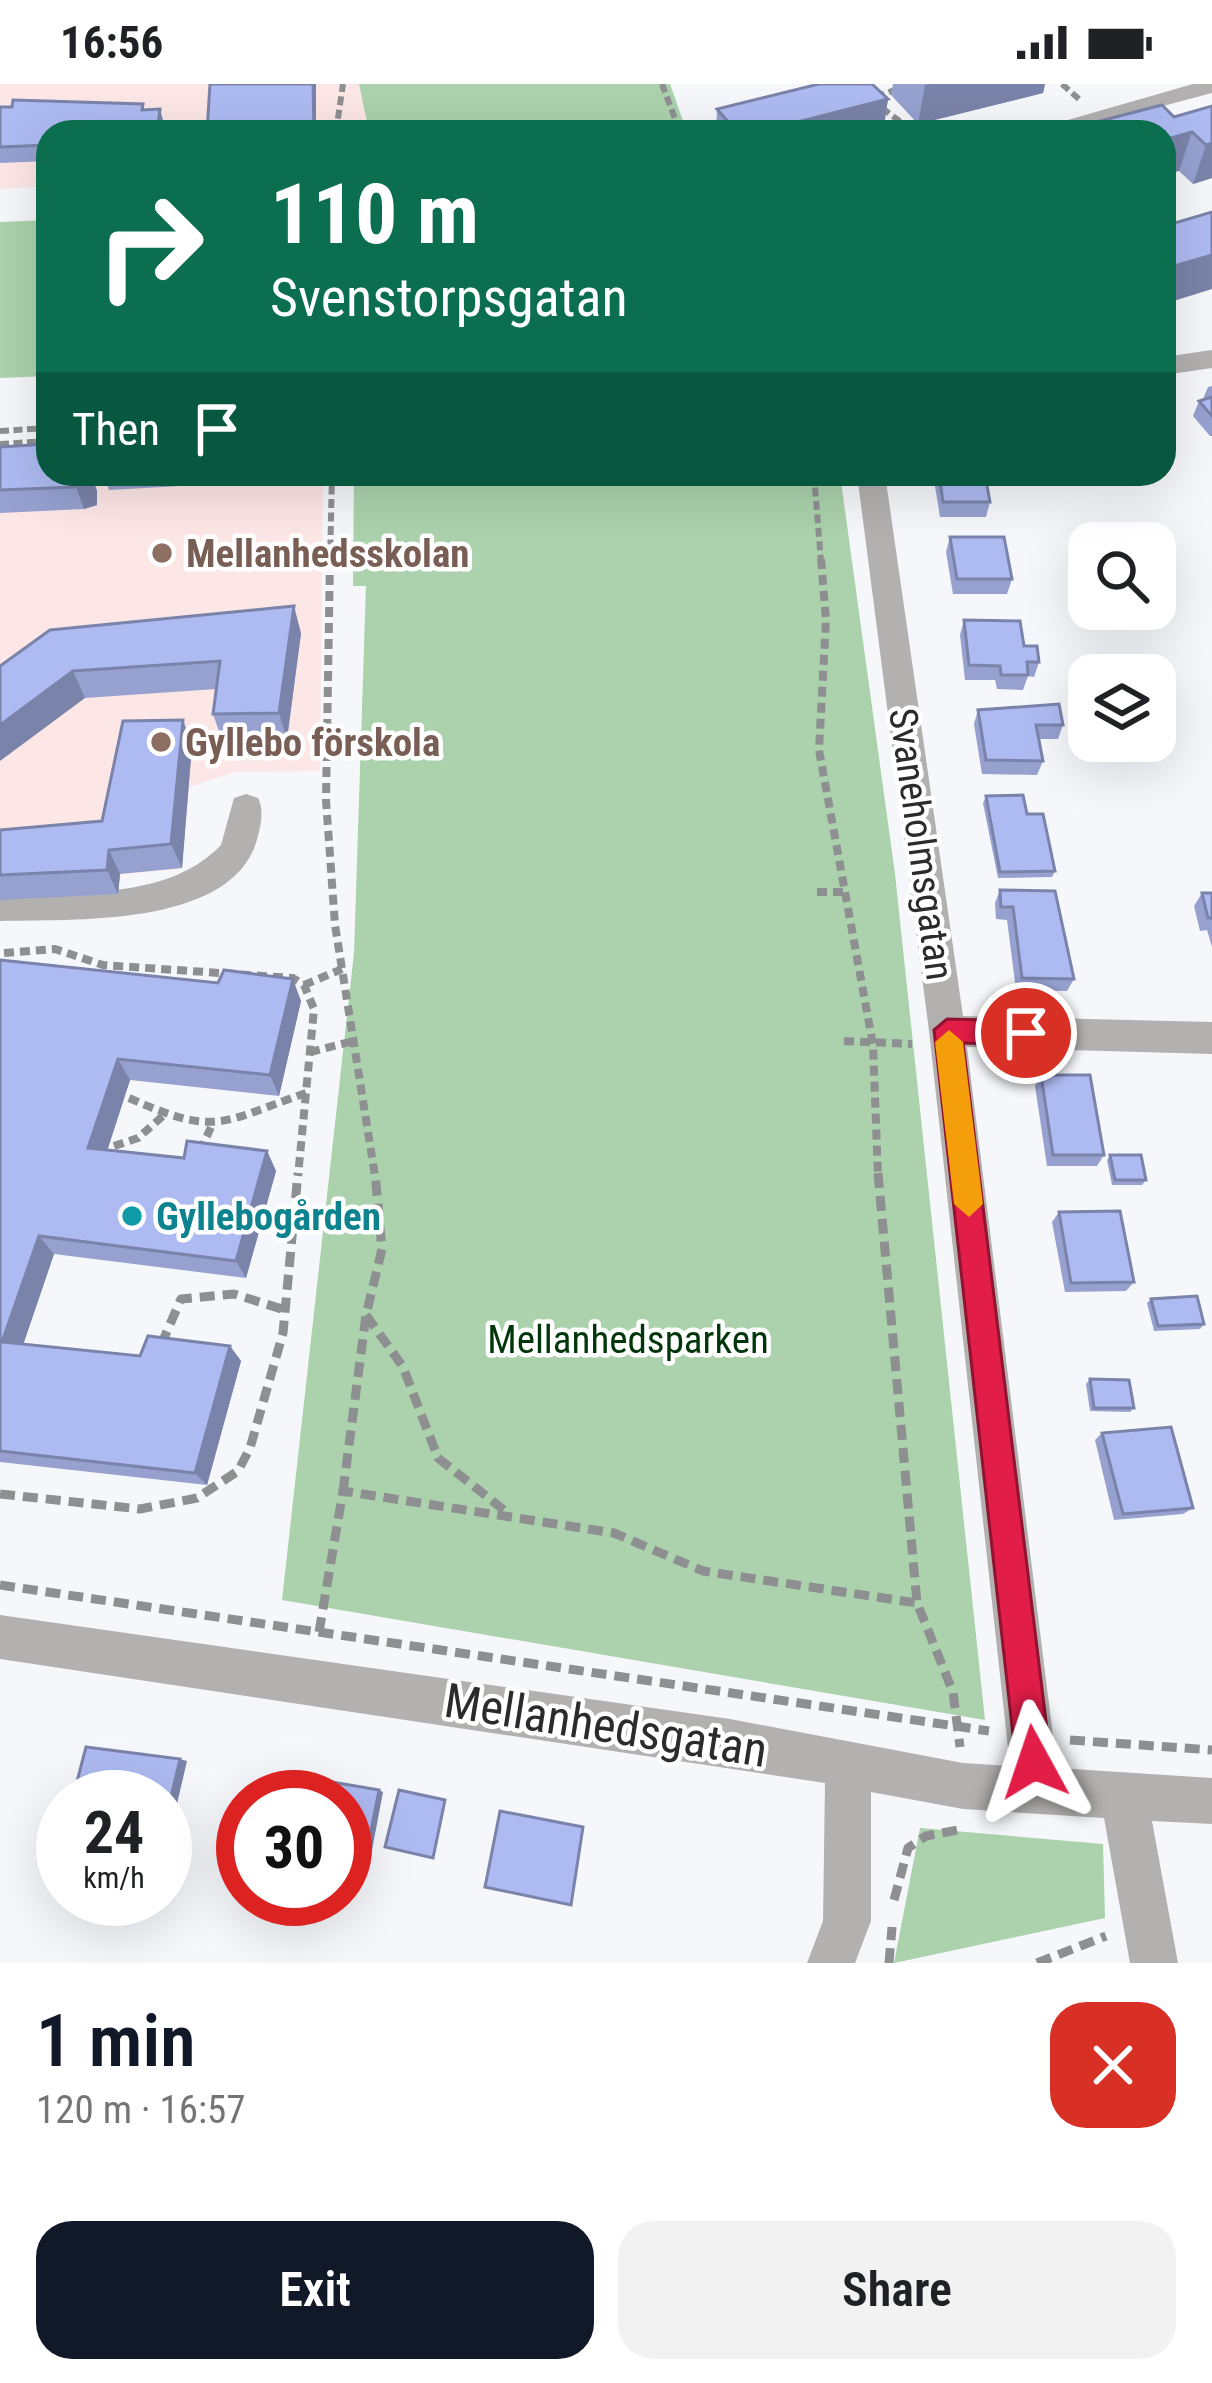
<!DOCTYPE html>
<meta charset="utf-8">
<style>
:root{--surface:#fff;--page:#f2f2f2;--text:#202124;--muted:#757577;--accent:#111827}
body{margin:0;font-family:"Roboto Condensed",sans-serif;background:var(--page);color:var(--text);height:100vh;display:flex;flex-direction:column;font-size:45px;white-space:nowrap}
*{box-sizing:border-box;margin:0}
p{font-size:39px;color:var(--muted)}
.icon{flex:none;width:66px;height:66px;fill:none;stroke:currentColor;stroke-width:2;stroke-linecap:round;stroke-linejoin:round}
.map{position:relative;height:1879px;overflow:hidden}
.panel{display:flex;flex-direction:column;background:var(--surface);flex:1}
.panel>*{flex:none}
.banner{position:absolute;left:36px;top:36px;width:1140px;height:366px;border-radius:36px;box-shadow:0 12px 48px #0002;background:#0b6e4f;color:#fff;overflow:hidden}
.controls{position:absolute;left:1068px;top:438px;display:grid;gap:24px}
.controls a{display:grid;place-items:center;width:108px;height:108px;border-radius:24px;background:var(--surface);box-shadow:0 12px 48px #0002;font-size:60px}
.speed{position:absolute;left:36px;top:1686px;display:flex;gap:24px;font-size:60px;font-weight:700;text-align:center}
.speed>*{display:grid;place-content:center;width:156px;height:156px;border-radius:50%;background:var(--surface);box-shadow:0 12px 48px #0002;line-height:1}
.speed small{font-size:30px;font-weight:400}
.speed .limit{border:18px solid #d22;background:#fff;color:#111}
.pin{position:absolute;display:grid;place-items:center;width:102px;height:102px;color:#fff;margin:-51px;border:6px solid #fff;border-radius:50%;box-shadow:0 3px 12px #0007}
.me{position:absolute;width:132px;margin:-66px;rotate:355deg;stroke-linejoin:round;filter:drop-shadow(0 0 9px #0008)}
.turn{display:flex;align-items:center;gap:42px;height:252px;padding:0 36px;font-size:54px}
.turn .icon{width:156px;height:156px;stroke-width:2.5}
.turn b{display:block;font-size:84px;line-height:102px}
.then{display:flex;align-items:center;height:114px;padding:0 36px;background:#0003;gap:24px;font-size:45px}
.round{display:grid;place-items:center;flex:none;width:126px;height:126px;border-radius:36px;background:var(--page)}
.summary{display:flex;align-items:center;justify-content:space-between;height:204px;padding:0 36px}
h1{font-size:72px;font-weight:600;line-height:90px;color:var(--accent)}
.cta{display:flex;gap:24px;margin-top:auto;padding:24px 36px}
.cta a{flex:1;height:138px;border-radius:36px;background:var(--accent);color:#fff;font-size:48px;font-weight:600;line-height:138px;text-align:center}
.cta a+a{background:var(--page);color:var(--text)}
.status{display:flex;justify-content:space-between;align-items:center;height:84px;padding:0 60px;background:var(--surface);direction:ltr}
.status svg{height:33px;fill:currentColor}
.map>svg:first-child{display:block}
</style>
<div class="status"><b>16:56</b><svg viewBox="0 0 49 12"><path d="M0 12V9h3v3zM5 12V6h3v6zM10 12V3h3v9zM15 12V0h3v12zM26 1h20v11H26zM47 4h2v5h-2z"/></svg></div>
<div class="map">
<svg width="1212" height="1879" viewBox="0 0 1212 1879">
<rect width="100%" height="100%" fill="#f5f7fa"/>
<g fill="#fde7e6">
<path d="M0,0H359L369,48H48V102L0,105Z"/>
<path d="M0,368L48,390H323L320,687L235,688L189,703L182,785L121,790L118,810L0,816Z"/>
</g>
<g fill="#abd2ac">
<path d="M359,0H670L687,48H369Z"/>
<path d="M48,136V292L0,294V138Z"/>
<path d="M354,390H840L895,790L985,1636L282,1516L354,869L366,502H353Z"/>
<path d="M920,1744L1103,1760L1105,1834L894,1879Z"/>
</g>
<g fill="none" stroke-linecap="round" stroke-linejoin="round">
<g stroke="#8e8f91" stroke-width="6" stroke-dasharray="9 4.5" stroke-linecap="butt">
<path d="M662,0L680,48"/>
<path d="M1062,0L1079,15"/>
<path d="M876,13L910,0"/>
<path d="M882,24L914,48"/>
<path d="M336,48L343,0"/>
<path d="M0,347L48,344"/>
<path d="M0,360L48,357"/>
<path d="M814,390L821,478"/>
<path d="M330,478L332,390"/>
</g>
<g stroke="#8e8f91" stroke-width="8" stroke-dasharray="10 6" stroke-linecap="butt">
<path d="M330,475L326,716L335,841L375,1092"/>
<path d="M821,475L826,536L819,666L873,961L878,1092"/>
<path d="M817,808H849"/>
<path d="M4,869L55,865L103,881L293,894L304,901L314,925L298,1092"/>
<path d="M304,901L342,885"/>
<path d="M844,957L912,960"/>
<path d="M310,968L354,957"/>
<path d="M129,1014C217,1053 219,1039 306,1009"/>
<path d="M114,1062L138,1054L164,1031"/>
<path d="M200,1067L212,1041"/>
</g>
<g stroke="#8e8f91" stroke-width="9" stroke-dasharray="15 8" stroke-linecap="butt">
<path d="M878,1089L917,1519L953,1608L960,1663"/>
<path d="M366,1231L403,1283L438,1374L509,1430"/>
<path d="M161,1261L181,1215L234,1210L285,1226"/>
<path d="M343,1407L366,1231L382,1165L375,1089"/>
<path d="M0,1410L140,1425L197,1414L238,1387L250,1364L283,1249L298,1089"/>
<path d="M0,1501L989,1647"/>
<path d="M319,1548L343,1407L614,1449L703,1487L917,1519"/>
<path d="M1070,1656L1212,1666"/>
<path d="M894,1816L908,1764L926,1752L958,1746"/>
<path d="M889,1879L892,1843"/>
<path d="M1037,1879L1106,1852"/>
</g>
<g fill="#b3b1b0" fill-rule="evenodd">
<path d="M1193,0H1212V9L1065,48H1026Z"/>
<path d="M1212,266V284L1164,291V273Z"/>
<path d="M857,390H885L963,932L1212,938V970L967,963L1057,1684L1212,1694V1740L1152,1737L1178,1879H1130L1104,1734L963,1725L871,1708V1837L855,1879H807L823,1837L825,1699L0,1575V1531L730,1635L963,1679L1010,1682L929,947Z"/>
<path d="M246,710L258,714C265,727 260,745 256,759C228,844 71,835 0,837V809C74,807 166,818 221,761L234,714Z"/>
</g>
</g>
<g fill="#96a1d0">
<path d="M893,0H1045L1043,9L918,40L891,11Z"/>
<path d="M888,15L883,48H716L717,25Z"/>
<path d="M143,20L144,25L164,40L163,48H48V77L0,79V23Z"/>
<path d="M1212,22V94L1193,100L1179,87L1174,33Z"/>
<path d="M1212,302V352H1210L1193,332L1199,317L1203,315L1208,303Z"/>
<path d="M0,363L48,390H91L97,407V421L84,425L0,429Z"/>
<path d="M104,390H309L308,395L109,406Z"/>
<path d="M933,390H985L990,418L986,433H940Z"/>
<path d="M950,453L1012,495L1007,510H953L946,468Z"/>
<path d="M964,536L1024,562L1039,578L1034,593L1028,592L1023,606L997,605L995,596H965L960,551Z"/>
<path d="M301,549L287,655L222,656L213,630L216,605L85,614L0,582Z"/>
<path d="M978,626L1063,641L1058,655H1038L1043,677L1037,691L982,690L974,640Z"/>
<path d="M192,661L182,784L120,790L118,810L0,816V746L102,737Z"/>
<path d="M986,712L1027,730L1055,787L1052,793L998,794L983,719Z"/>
<path d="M1000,806L1074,895L1067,907L1016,906L1007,836L996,835L995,819Z"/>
<path d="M1202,809H1212V863L1207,846L1200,847L1194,822Z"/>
<path d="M0,876L301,917L279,1012L130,996L107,1066L184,1074L267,1067L276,1087L246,1194L54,1170L23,1260L140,1272L230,1262L241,1277L207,1401L0,1378Z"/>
<path d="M1041,991L1104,1071L1097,1082H1047L1035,1002Z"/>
<path d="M1110,1071L1146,1096L1142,1101H1112L1107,1076Z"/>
<path d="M1059,1128L1134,1198L1126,1207L1065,1208L1052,1138Z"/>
<path d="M1151,1215L1204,1240L1200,1245L1154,1247L1147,1219Z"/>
<path d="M1090,1295L1134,1324L1130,1328L1090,1327L1086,1300Z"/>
<path d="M1102,1349L1193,1424L1183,1430L1114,1436L1095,1356Z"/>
</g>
<g fill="#7a83a9">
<path d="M313,0H316V48H314Z"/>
<path d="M930,0H1045L1043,9L918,40L925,1Z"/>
<path d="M888,15L883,48H758Z"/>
<path d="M160,25L164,40L163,48H157Z"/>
<path d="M1192,48L1179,87L1164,91V56Z"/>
<path d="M1212,59V94L1193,100L1206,61Z"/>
<path d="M1212,171V205L1164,220V185Z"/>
<path d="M80,390H91L97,407V421L84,425L76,403Z"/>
<path d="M294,522L301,549L287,655L279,629Z"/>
<path d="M73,587L85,614L0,677V641Z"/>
<path d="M183,636L192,661L182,784L171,760Z"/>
<path d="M109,766L120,790L118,810L107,786Z"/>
<path d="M293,895L301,917L279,1012L270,991Z"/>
<path d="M118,975L130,996L102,1083L88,1064Z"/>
<path d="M267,1067L276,1087L246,1194L236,1177Z"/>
<path d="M39,1152L54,1170L19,1273L2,1258Z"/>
<path d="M230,1262L241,1277L207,1401L195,1389Z"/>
<path d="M180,1675L187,1677L169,1754H165V1738Z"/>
<path d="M379,1706L383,1708L368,1787H363Z"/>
</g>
<g fill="#aebbf2" stroke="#7a83a9" stroke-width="3">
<path d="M210,0H313L314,48H207Z"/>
<path d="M819,0H872L888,15L758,48H737L717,25Z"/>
<path d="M13,16L143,20L142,26L160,25L157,48H48V61L0,63V23H12Z"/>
<path d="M1162,21L1174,33L1212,22V59L1206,61L1192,48L1164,56V48H1058Z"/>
<path d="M1212,128V171L1164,185V142Z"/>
<path d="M1212,313V332L1199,317Z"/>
<path d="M48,360V390H89V399L76,403L0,406V363Z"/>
<path d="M939,390H985L990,418H943Z"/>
<path d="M950,453H1004L1012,495H957Z"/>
<path d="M294,522L279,629L213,630L220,577L73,587L0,641V582L50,546Z"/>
<path d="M964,536L1020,537L1024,562H1037L1039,578H1027L1028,591H1001L1000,582L969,581Z"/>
<path d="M1059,620L1063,641H1036L1043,677L986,676L978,626Z"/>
<path d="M183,636L171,760L109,766L107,786L0,791V746L102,737L123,637Z"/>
<path d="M1023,711L1027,730H1043L1055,787L1000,788L986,712Z"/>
<path d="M1000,806L1055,807L1074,895L1022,894L1013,823H1001Z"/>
<path d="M1202,809H1212V834H1208Z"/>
<path d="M0,876L218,899L224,886L293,895L270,991L118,975L88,1064L184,1074L187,1057L267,1067L236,1177L39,1152L2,1258L140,1272L148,1252L230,1262L195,1389L0,1367Z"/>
<path d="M1041,991H1090L1104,1071H1053Z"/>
<path d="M1110,1071H1141L1146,1096H1115Z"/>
<path d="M1120,1127L1134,1198L1071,1199L1059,1128Z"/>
<path d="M1197,1212L1204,1240L1158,1242L1151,1215Z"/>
<path d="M1090,1295L1129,1296L1134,1324H1094Z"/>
<path d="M1171,1343L1193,1424L1123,1430L1102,1349Z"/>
<path d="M86,1663L180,1675L165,1738V1713H73Z"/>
<path d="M285,1690L379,1706L363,1787L345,1784V1713H279Z"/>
<path d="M399,1706L445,1716L433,1774L385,1763Z"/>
<path d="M500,1727L583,1743L571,1821L485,1803Z"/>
</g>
<path fill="#e11d48" stroke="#92132f" stroke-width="3" d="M947,935L1026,937L1039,949L1026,961L963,959L1051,1678L1046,1691L1034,1696L1021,1691L1016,1678L934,946Z"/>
<path fill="#f59e0b" d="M949,946L963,958L983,1120L969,1133L954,1120L935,958Z"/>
<g fill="#8d6e63" stroke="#fff" stroke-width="4.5">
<circle cx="162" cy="469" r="12"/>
<circle cx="161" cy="658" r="12"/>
</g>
<circle fill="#0f9aa8" stroke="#fff" stroke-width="4.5" cx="132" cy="1132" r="12"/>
<g text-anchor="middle" stroke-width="9" stroke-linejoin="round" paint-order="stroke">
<g font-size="39" font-weight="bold" fill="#785e54" stroke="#fff" text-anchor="start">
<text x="186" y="483">Mellanhedsskolan</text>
<text x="185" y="672">Gyllebo förskola</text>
</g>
<g font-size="39" fill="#2b2b2c" stroke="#fff">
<text transform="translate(922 760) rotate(82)" y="14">Svaneholmsgatan</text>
</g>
<g font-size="39" font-weight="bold" fill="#0d838f" stroke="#fff" text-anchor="start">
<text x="156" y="1146">Gyllebogården</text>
</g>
<g font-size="39" fill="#01360b" stroke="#fff">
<text x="628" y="1269">Mellanhedsparken</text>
</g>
<g font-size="48" fill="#2b2b2c" stroke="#fff">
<text transform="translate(606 1641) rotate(9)" y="17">Mellanhedsgatan</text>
</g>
</g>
</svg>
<div class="controls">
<a><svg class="icon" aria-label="search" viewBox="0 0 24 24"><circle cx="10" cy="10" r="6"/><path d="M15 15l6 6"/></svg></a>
<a><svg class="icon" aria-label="layers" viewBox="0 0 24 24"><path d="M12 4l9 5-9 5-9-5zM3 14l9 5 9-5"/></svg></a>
</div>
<div class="speed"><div>24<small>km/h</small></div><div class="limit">30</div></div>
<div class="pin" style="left:1026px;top:949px;background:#d93025"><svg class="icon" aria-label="arrive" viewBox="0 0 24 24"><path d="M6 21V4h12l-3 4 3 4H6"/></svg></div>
<svg class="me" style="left:1034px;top:1678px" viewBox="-20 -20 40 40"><path d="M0-17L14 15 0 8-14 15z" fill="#e11d48" stroke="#fff" stroke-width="4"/></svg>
<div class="banner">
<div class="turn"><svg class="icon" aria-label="right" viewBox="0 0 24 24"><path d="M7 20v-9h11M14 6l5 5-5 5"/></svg><div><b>110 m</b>Svenstorpsgatan</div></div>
<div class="then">Then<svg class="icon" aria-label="arrive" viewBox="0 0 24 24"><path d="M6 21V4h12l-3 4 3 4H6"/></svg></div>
</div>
</div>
<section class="panel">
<div class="summary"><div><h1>1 min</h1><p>120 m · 16:57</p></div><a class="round" style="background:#d93025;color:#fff"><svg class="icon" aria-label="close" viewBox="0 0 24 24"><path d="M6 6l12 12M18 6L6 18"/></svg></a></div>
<div class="cta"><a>Exit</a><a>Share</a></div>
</section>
